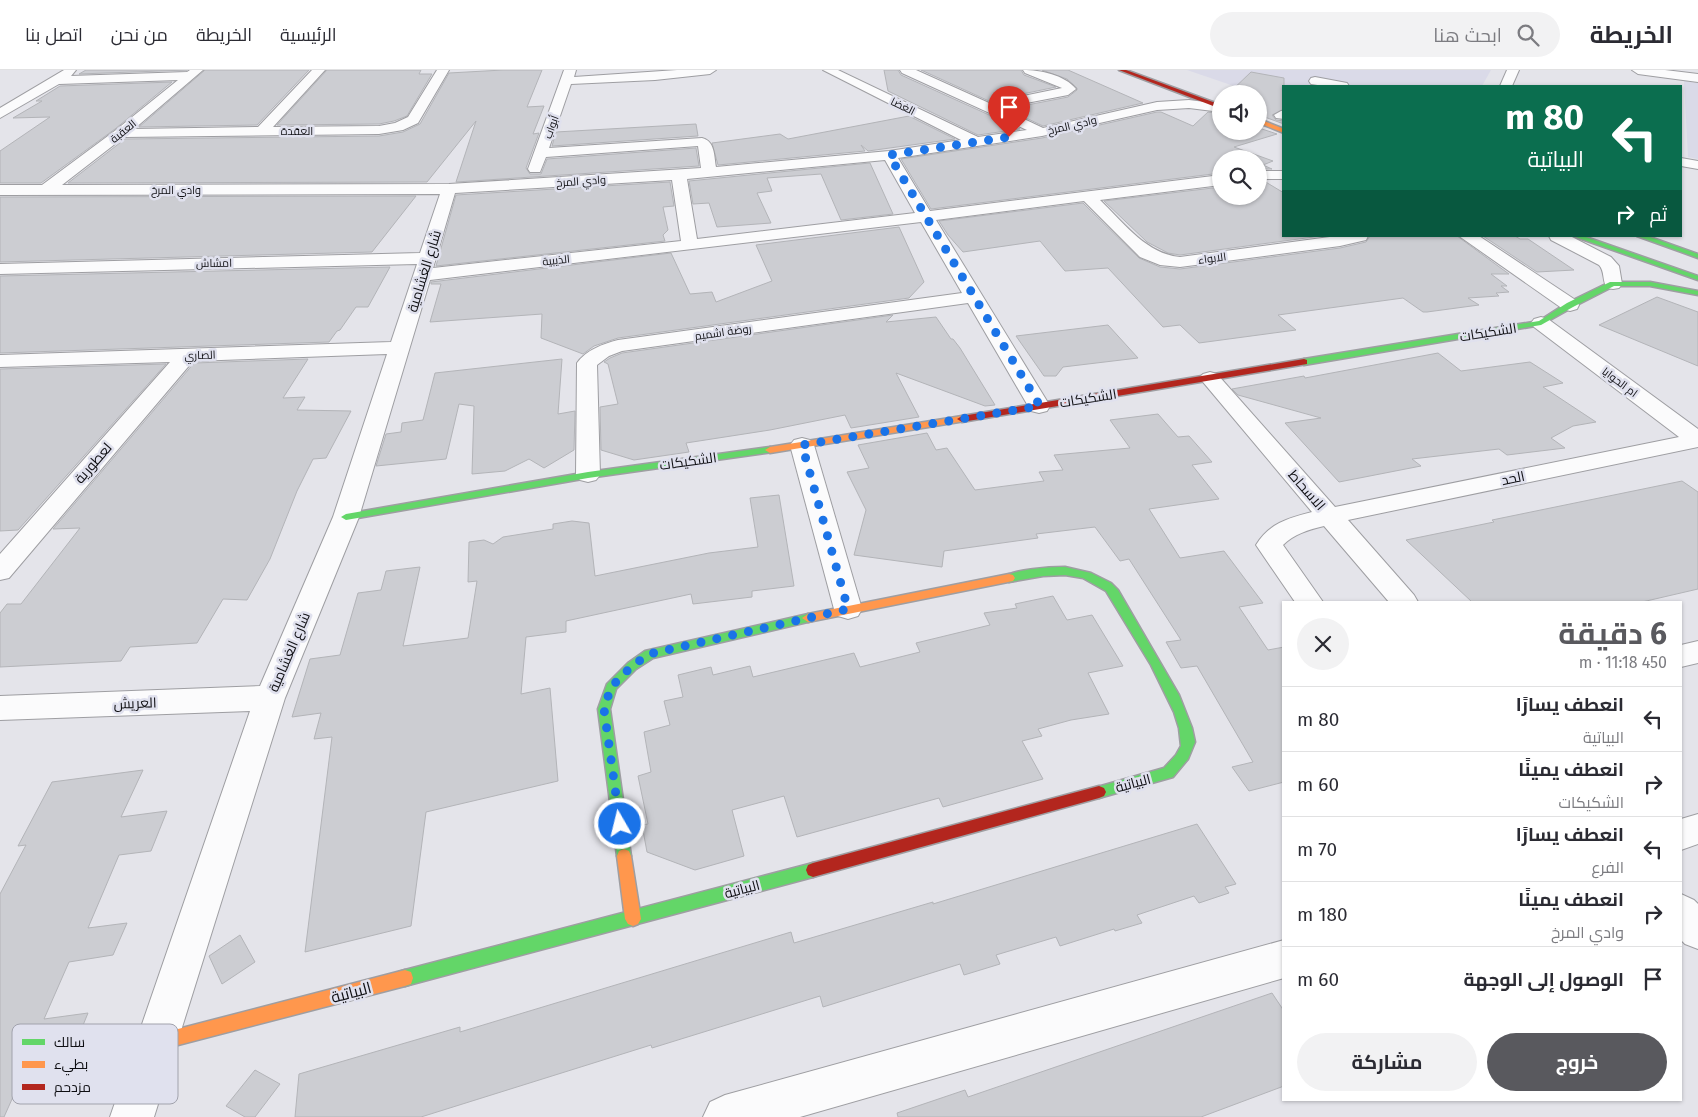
<!DOCTYPE html>
<html lang="ar">
<meta charset="utf-8">
<style>
:root{--surface:#fff;--page:#f2f2f3;--text:#2b2b33;--muted:#7c7c81;--line:#e1e1e2;--accent:#59595e}
body{margin:0;font-family:"Fira Sans",Cairo,sans-serif;background:var(--page);color:var(--text);direction:rtl;height:100vh;display:flex;flex-direction:column;font-size:19px;white-space:nowrap}
*{box-sizing:border-box;margin:0}
p{font-size:16px;color:var(--muted)}
.icon{flex:none;width:28px;height:28px;fill:none;stroke:currentColor;stroke-width:2;stroke-linecap:round;stroke-linejoin:round}
.map{position:relative;flex:1;overflow:hidden;direction:ltr}
.details{position:absolute;left:1282px;top:531px;width:400px;height:500px;display:flex;flex-direction:column;background:var(--surface);border-radius:0px;box-shadow:0 1px 4px #0004;direction:rtl}
.details>*{flex:none}
.top-card{position:absolute;left:1282px;top:15px;width:400px;height:152px;border-radius:0px;box-shadow:0 1px 4px #0004;direction:rtl;background:#0b6e4f;color:#fff;overflow:hidden}
.tools{position:absolute;left:1212px;top:15px;display:grid;gap:10px}
.tools a{display:grid;place-items:center;width:55px;height:55px;border-radius:50%;background:var(--surface);box-shadow:0 1px 4px #0004;font-size:25px}
.pin{position:absolute;display:grid;place-items:center;width:42px;height:42px;color:#fff;margin:-51px -21px;border-radius:50% 50% 50% 0;rotate:-45deg;box-shadow:0 0 5px #0007}
.pin .icon{rotate:45deg}
.me{position:absolute;width:55px;margin:-28px;rotate:352deg;stroke-linejoin:round;filter:drop-shadow(0 0 4px #0008)}
.turn{display:flex;align-items:center;gap:18px;height:105px;padding:0 15px;font-size:22px}
.turn .icon{width:65px;height:65px;stroke-width:2.5}
.turn b{display:block;font-size:35px;line-height:42px}
.then{display:flex;align-items:center;height:48px;padding:0 15px;background:#0003;gap:10px;font-size:19px}
.round{display:grid;place-items:center;flex:none;width:52px;height:52px;border-radius:26px;background:var(--page)}
.headline{display:flex;align-items:center;justify-content:space-between;height:85px;padding:0 15px}
h1{font-size:30px;font-weight:700;line-height:38px;color:var(--accent)}
.action{display:flex;gap:10px;margin-top:auto;padding:10px 15px}
.action a{flex:1;height:58px;border-radius:30px;background:var(--accent);color:#fff;font-size:20px;font-weight:700;line-height:58px;text-align:center}
.action a+a{background:var(--page);color:var(--text)}
ul{padding:0;list-style:none}
li{display:flex;align-items:center;gap:15px;height:65px;padding:0 15px;border-top:1px solid var(--line)}
li div{flex:1}
li b{display:block;font-size:19px}
li em{font-style:normal}
header{display:flex;align-items:center;gap:30px;box-sizing:border-box;height:70px;padding:0 25px;background:var(--surface);border-bottom:1px solid var(--line)}
header strong{font-size:24px}
nav{display:flex;gap:28px;margin-inline-start:auto;font-size:18px}
.search{width:350px;height:45px;background:var(--page);display:flex;align-items:center;gap:12px;box-sizing:border-box;padding:0 18px;border-radius:28px;color:var(--muted);font-size:19px}
.map>svg:first-child{display:block}
</style>
<header>
<strong>الخريطة</strong>
<div class="search"><svg class="icon" aria-label="search" viewBox="0 0 24 24"><circle cx="10" cy="10" r="6"/><path d="M15 15l6 6"/></svg>ابحث هنا</div>
<nav><a>الرئيسية</a><a>الخريطة</a><a>من نحن</a><a>اتصل بنا</a></nav>
</header>
<div class="map">
<svg width="1698" height="1047" viewBox="0 0 1698 1047">
<rect width="100%" height="100%" fill="#e4e4ea"/>
<g fill="#dadae8">
<path d="M1187,0H1491L1482,16H1284V33Z"/>
<path d="M1684,11L1698,13V89L1688,87Z"/>
</g>
<g fill="#cccdd2" stroke="#b3b4b8">
<path d="M86,0H187L79,4Z"/>
<path d="M205,0H309L257,55L139,57Z"/>
<path d="M327,0H421L419,4H432L407,46L394,51L379,54L277,55Z"/>
<path d="M503,0H542L527,37L544,36L533,64L539,63L526,98L530,104H541L547,89L696,78L699,96L456,112L476,51L427,112L68,113L125,69L379,66L403,62L420,54L449,3Z"/>
<path d="M884,0H898L901,5L1020,59L978,65L888,21Z"/>
<path d="M921,0H1021L1024,5L1056,17L989,31Z"/>
<path d="M1042,0H1068L1143,33L1043,56L1007,39L1068,27L1077,20V18L1067,9Z"/>
<path d="M1251,2L1284,8V39L1272,45L1276,50L1284,51V54L1259,45V24H1228Z"/>
<path d="M172,12L115,59L41,113H0V81L50,47L13,48L42,31H36L60,16Z"/>
<path d="M1157,42H1161L1193,56L1208,42L1221,44V61H1259V58L1277,64L1234,77L1273,91L1263,95L1272,99H1259V89H1221V103L931,139L901,89L1042,68Z"/>
<path d="M909,46L955,69L868,81L861,75L865,81L718,95L712,73L780,64L788,69Z"/>
<path d="M696,54L698,66L552,76L556,62Z"/>
<path d="M870,93L893,144L841,150L821,104L767,108L772,121L757,123L771,153L717,157L709,133L693,134L689,111Z"/>
<path d="M1259,111H1264L1284,123V166H1321L1180,185L1168,183L1147,172L1104,131L1221,117V126H1259Z"/>
<path d="M670,112L674,136L663,137L668,160L663,165L665,171L436,196L456,125Z"/>
<path d="M416,126L372,182L0,192V127Z"/>
<path d="M1083,133L1139,188L1160,197L1180,199L1340,178L1366,172L1370,166H1457L1509,204H1491L1507,216H1501L1509,222L1496,223L1499,226L1468,228L1479,235L1427,242H1423L1403,228L1278,245L1296,260L1199,273L1180,255L1163,257L1108,198L1065,201L1040,171L963,182L948,165L939,151Z"/>
<path d="M899,157L924,212L909,228L618,268L594,276L583,284L541,268L542,244L430,252L441,214H431V212L671,183L690,224L712,222L716,232L772,211L756,175Z"/>
<path d="M1483,166H1515L1520,169H1528L1574,200L1537,202Z"/>
<path d="M390,197L368,237H356L340,260L337,261L329,272L0,283V206Z"/>
<path d="M1657,227L1698,242V296L1599,255Z"/>
<path d="M893,245L886,252L936,247L951,269H953L960,278L995,335L985,336L896,303L919,347L851,358L845,345L770,360L686,373L689,382L634,390L601,380L600,337L618,334L608,294L604,292L610,288L622,283Z"/>
<path d="M1108,255L1138,288L1063,297L1056,306H1044L1016,266Z"/>
<path d="M1438,283L1461,301L1530,292L1563,313L1543,317L1596,352L1573,356L1551,368L1565,378L1507,385L1499,379L1412,389L1421,396L1339,412L1285,353L1321,348L1238,325L1232,319L1304,306L1305,308Z"/>
<path d="M308,289L283,328L305,327L297,340L351,341L326,388L313,389L297,421L270,489L247,530L223,529L197,573L130,577L121,591L0,597V543L7,534H21L80,458L53,459L194,293Z"/>
<path d="M562,289L558,344L575,341L574,380L544,398L529,389L505,401L472,404L474,336L459,334L446,389L376,396L386,364L401,362L402,353L423,350L435,303Z"/>
<path d="M166,294L18,460L0,461V299Z"/>
<path d="M1158,344L1178,367L1189,366L1212,392L1192,395L1219,429L1149,439L1180,488L1224,481L1263,533L1239,537L1268,580L1284,577V712L1249,721L1232,697L1253,692L1197,596L1181,598L1166,572L1181,570L1129,489L1120,491L1095,457L1036,464L1038,468L944,481L942,497L854,485L866,440L847,402L869,398L858,375L927,363L936,380L947,378L975,420L1044,411L1039,402L1063,400L1054,385L1130,378L1110,350Z"/>
<path d="M1682,411L1698,422V519L1642,532H1472L1406,470L1494,452L1492,450Z"/>
<path d="M779,425L794,516L752,521V527L693,534L691,524L566,551V562L526,567L521,624L550,618L558,711L426,742L411,856L305,882L332,667L314,669L321,643L292,647L310,589L340,585L358,523L381,520L386,501L420,497L403,576L468,568L477,511L468,512L469,472L484,470L493,474L503,467L553,459V454L572,451L589,453L595,506L709,483L758,477L750,428Z"/>
<path d="M1053,526L1067,550L1092,545L1123,596L1088,603L1109,644L1071,650L1038,659L1042,666L1022,671L1043,709L943,737L939,728L797,767L784,726L732,740L744,786L695,800L647,782L642,755L648,754L638,706L651,702L644,662L670,655L664,631L683,627L678,605L711,597L713,605L750,596L753,607L854,583L860,597L920,582L916,573L990,555L984,543L1017,538L1015,534Z"/>
<path d="M143,700L121,747L167,741L151,781L119,785L88,858L127,853L113,885L69,892L44,949L88,943L64,1002L21,1009L4,1047H0V824L26,775L18,776L52,712Z"/>
<path d="M1197,754L1236,814L1225,817L1229,823L1199,833L1194,826L1137,845L1142,853L1115,861L1114,859L1060,876L1056,867L996,885L1000,894L964,905L960,894L823,937L820,926L652,978L651,975L421,1047H295L299,1004L460,957V962L791,862L794,873L933,832V834Z"/>
<path d="M240,865L255,892L222,914L209,886Z"/>
<path d="M1272,923L1284,941V1016L1201,1047H898L897,1043L965,1020L968,1027Z"/>
<path d="M255,1000L280,1014L255,1047H245L226,1036Z"/>
</g>
<g fill="none" stroke-linecap="round" stroke-linejoin="round">
<g stroke="#9e9ea2" stroke-width="2">
<g id="street">
<path d="M64,0H76L71,6L187,2L190,0H203L134,59L258,57L312,0H325L273,57L379,56L395,53L408,47L437,0H449L418,53L403,60L379,64L124,67L62,115L449,114L701,98L698,76L546,87L540,102H530L528,99L564,0H576L574,7L677,0H716L710,4L655,10L571,14L549,78L702,68C715,71 714,86 716,97L889,81L961,70L823,0H838L978,67L1027,60L902,3L900,0H916L989,33L1062,18L1025,3L1023,0C1040,0 1065,5 1076,19L1068,25L1001,38L1043,58L1157,32L1189,30L1221,34V42L1189,38L1157,40L1042,66L898,88L930,141L1221,105V115L1100,130C1123,152 1146,184 1180,187L1337,166H1368L1366,170L1340,176L1180,197L1160,195L1140,187L1084,131L936,150L1050,336L1047,341L1039,343L1031,341L968,233L622,281L609,286L597,295L600,405L596,410L588,412L580,410L576,405L577,293C586,280 603,274 618,270L962,223L921,152L430,210L359,447L285,628L154,1047H110L250,641L0,650V626L260,616L333,447L387,284L193,291L9,508L0,510V484L170,292L0,297V285L391,272L417,194L0,204V194L420,183L440,124L0,125V115H42L116,60L178,10L59,14L0,48V38ZM885,90L915,143L697,169L687,109ZM672,110L681,171L433,198L455,123Z"/>
<path d="M1507,0H1519L1512,16H1500Z"/>
<path d="M1632,0H1665L1698,4V12L1638,4Z"/>
<path d="M1315,7L1347,13L1349,16H1324L1311,14L1309,11L1311,8Z"/>
<path d="M1281,41H1284V49L1276,48L1274,45Z"/>
<path d="M1681,88L1698,91V99L1681,96Z"/>
<rect x="1259" y="101" width="25" height="8"/>
<path d="M1459,166H1479L1577,231L1579,235L1577,239L1570,241L1563,239Z"/>
<path d="M1549,166H1570L1611,187L1619,196L1622,214L1619,218L1613,219L1607,218C1602,211 1605,201 1599,195L1551,170Z"/>
<path d="M1541,247L1548,249L1698,359V377L1348,450L1414,525L1418,532H1389L1324,456C1308,460 1294,464 1283,475L1323,532H1295L1256,475C1269,453 1289,448 1312,442L1203,312L1199,308L1203,304L1210,302L1217,304L1335,437L1679,367L1534,257L1531,253L1534,249Z"/>
<path d="M802,368L810,370L814,375L862,539L858,546L848,549L838,546L834,539L790,375L794,370Z"/>
<path d="M1698,571V593L1681,597V575Z"/>
<path d="M1698,744V774L1681,780V749Z"/>
<path d="M1681,824L1694,830L1698,834V879L1685,874L1681,870Z"/>
<path d="M1284,870V908L800,1047H703L710,1032L725,1025Z"/>
</g>
</g>
<g stroke="#9e9ea2" stroke-width="3">
<g id="fast">
<path d="M1573,166H1583L1698,206V210Z"/>
<path d="M1637,166H1647L1698,184V188Z"/>
<path d="M1610,212H1650L1698,221V225L1650,216H1614L1573,237L1541,255L1304,295L1300,292L1304,289L1539,251L1567,233Z"/>
<path d="M770,377L773,378V382L588,408L346,450L341,447L346,444L588,402Z"/>
<path d="M1065,497L1091,503L1111,513L1118,520L1179,625L1192,658L1195,672L1188,689L1173,707L1099,728L1094,726L1092,722L1094,718L1164,698L1176,685L1181,676L1179,658L1174,642L1151,595L1106,521L1083,508L1065,505L1043,506L1009,512L1003,508C1012,499 1052,497 1065,497Z"/>
<path d="M808,544L812,545L814,548L812,551L653,588L636,599L616,619L610,639L631,786L629,791L624,793L619,791L617,786L598,639L607,614L628,593L645,581Z"/>
<path d="M813,793L818,795L820,800L818,805L813,807L405,916L399,914L397,908L399,902L405,900Z"/>
</g>
</g>
<g stroke="#9e9ea2" stroke-width="3">
<g id="slow">
<path d="M1259,49L1284,59V63L1259,53Z"/>
<path d="M962,346L965,347V351L770,383L765,380L770,377Z"/>
<path d="M1009,504L1013,505L1015,508L1013,511L808,552L802,548L808,544Z"/>
<path d="M624,779L629,781L631,786L641,849L638,854L633,856L628,854L625,849L617,786L619,781Z"/>
<path d="M405,900L411,902L413,908L411,914L405,916L155,981L149,979L147,973L149,967L155,965Z"/>
</g>
</g>
<g stroke="#9e9ea2" stroke-width="3">
<g id="jam">
<path d="M1119,0H1126L1221,35V39Z"/>
<path d="M1304,289L1307,290V294L962,352L957,349L962,346Z"/>
<path d="M1099,716L1104,718L1106,722L1104,726L1099,728L813,807L808,805L806,800L808,795L813,793Z"/>
</g>
</g>
<use href="#street" fill="#fbfbfc" fill-rule="evenodd"/>
<use href="#fast" fill="#63d668" fill-rule="evenodd"/>
<use href="#slow" fill="#ff974d" fill-rule="evenodd"/>
<use href="#jam" fill="#b3261e" fill-rule="evenodd"/>
</g>
<g fill="none" stroke-linecap="round" stroke-linejoin="round">
<path stroke="#1a73e8" stroke-width="9" stroke-dasharray="0 16.2" d="M620,754L604,639L611,617L632,596L649,584L848,539L802,375L1040,336L889,85L1009,67"/>
</g>
<g text-anchor="middle" stroke-width="5" stroke-linejoin="round" paint-order="stroke">
<g font-size="11" fill="#0e0e12" stroke="#e0e1ee">
<text transform="translate(903 36) rotate(26)" y="4">الغضا</text>
<text transform="translate(1072 55) rotate(-13)" y="4">وادي المرخ</text>
<text transform="translate(551 57) rotate(-70)" y="4">أبواب</text>
<text transform="translate(123 61) rotate(-39)" y="4">العقبة</text>
<text x="297" y="65">العقدة</text>
<text transform="translate(581 111) rotate(-4)" y="4">وادي المرخ</text>
<text x="176" y="124">وادي المرخ</text>
<text transform="translate(1212 188) rotate(-8)" y="4">الابواء</text>
<text transform="translate(556 190) rotate(-6)" y="4">الذيبية</text>
<text transform="translate(214 193) rotate(-1)" y="4">امشاش</text>
<text transform="translate(723 262) rotate(-8)" y="4">روضة اشميم</text>
<text transform="translate(200 285) rotate(-2)" y="4">الصاري</text>
<text transform="translate(1620 312) rotate(37)" y="4">ام الحوايا</text>
</g>
<g font-size="14" fill="#0e0e12" stroke="#e0e1ee">
<text transform="translate(424 201) rotate(-73)" y="5">شارع الغشامية</text>
<text transform="translate(1488 262) rotate(-9)" y="5">الشكيكات</text>
<text transform="translate(1088 328) rotate(-9)" y="5">الشكيكات</text>
<text transform="translate(688 391) rotate(-8)" y="5">الشكيكات</text>
<text transform="translate(93 393) rotate(-49)" y="5">لعطورية</text>
<text transform="translate(1513 408) rotate(-12)" y="5">الحد</text>
<text transform="translate(1307 420) rotate(49)" y="5">الاسحاط</text>
<text transform="translate(289 582) rotate(-67)" y="5">شارع الغشامية</text>
<text transform="translate(135 633) rotate(-2)" y="5">العريش</text>
<text transform="translate(1133 713) rotate(-15)" y="5">البياتية</text>
<text transform="translate(742 819) rotate(-15)" y="5">البياتية</text>
</g>
<g font-size="16" fill="#0e0e12" stroke="#e0e1ee">
<text transform="translate(351 922) rotate(-15)" y="6">البياتية</text>
</g>
</g>
<rect x="12" y="954" width="166" height="80" rx="8" fill="#e0e1ee" stroke="#a1a2ac" stroke-width="1"/>
<rect x="22" y="969" width="23" height="6" fill="#63d668"/>
<rect x="22" y="991" width="23" height="7" fill="#ff974d"/>
<rect x="22" y="1014" width="23" height="6" fill="#b3261e"/>
<g font-size="14" fill="#0e0e12">
<text x="54" y="977">سالك</text>
<text x="54" y="999">بطيء</text>
<text x="54" y="1022">مزدحم</text>
</g>
</svg>
<div class="tools">
<a><svg class="icon" aria-label="sound" viewBox="0 0 24 24"><path d="M4 9h4l5-4v14l-5-4H4zM17 9q2 3 0 6"/></svg></a>
<a><svg class="icon" aria-label="search" viewBox="0 0 24 24"><circle cx="10" cy="10" r="6"/><path d="M15 15l6 6"/></svg></a>
</div>
<div class="pin" style="left:1009px;top:67px;background:#d93025"><svg class="icon" aria-label="arrive" viewBox="0 0 24 24"><path d="M6 21V4h12l-3 4 3 4H6"/></svg></div>
<svg class="me" style="left:620px;top:754px" viewBox="-20 -20 40 40"><circle r="17" fill="#1a73e8" stroke="#fff" stroke-width="3"/><path d="M0-11L8 9 0 5-8 9z" fill="#fff"/></svg>
<div class="top-card">
<div class="turn"><svg class="icon" aria-label="left" viewBox="0 0 24 24"><path d="M17 20v-9H6M10 6l-5 5 5 5"/></svg><div><b>80 m</b>البياتية</div></div>
<div class="then">ثم<svg class="icon" aria-label="right" viewBox="0 0 24 24"><path d="M7 20v-9h11M14 6l5 5-5 5"/></svg></div>
</div>
<section class="details">
<div class="headline"><div><h1>6 دقيقة</h1><p>450 m · 11:18</p></div><a class="round"><svg class="icon" aria-label="close" viewBox="0 0 24 24"><path d="M6 6l12 12M18 6L6 18"/></svg></a></div>
<ul>
<li><svg class="icon" aria-label="left" viewBox="0 0 24 24"><path d="M17 20v-9H6M10 6l-5 5 5 5"/></svg><div><b>انعطف يسارًا</b><p>البياتية</p></div><em>80 m</em></li>
<li><svg class="icon" aria-label="right" viewBox="0 0 24 24"><path d="M7 20v-9h11M14 6l5 5-5 5"/></svg><div><b>انعطف يمينًا</b><p>الشكيكات</p></div><em>60 m</em></li>
<li><svg class="icon" aria-label="left" viewBox="0 0 24 24"><path d="M17 20v-9H6M10 6l-5 5 5 5"/></svg><div><b>انعطف يسارًا</b><p>الفرع</p></div><em>70 m</em></li>
<li><svg class="icon" aria-label="right" viewBox="0 0 24 24"><path d="M7 20v-9h11M14 6l5 5-5 5"/></svg><div><b>انعطف يمينًا</b><p>وادي المرخ</p></div><em>180 m</em></li>
<li><svg class="icon" aria-label="arrive" viewBox="0 0 24 24"><path d="M6 21V4h12l-3 4 3 4H6"/></svg><div><b>الوصول إلى الوجهة</b></div><em>60 m</em></li>
</ul>
<div class="action"><a>خروج</a><a>مشاركة</a></div>
</section>
</div>
